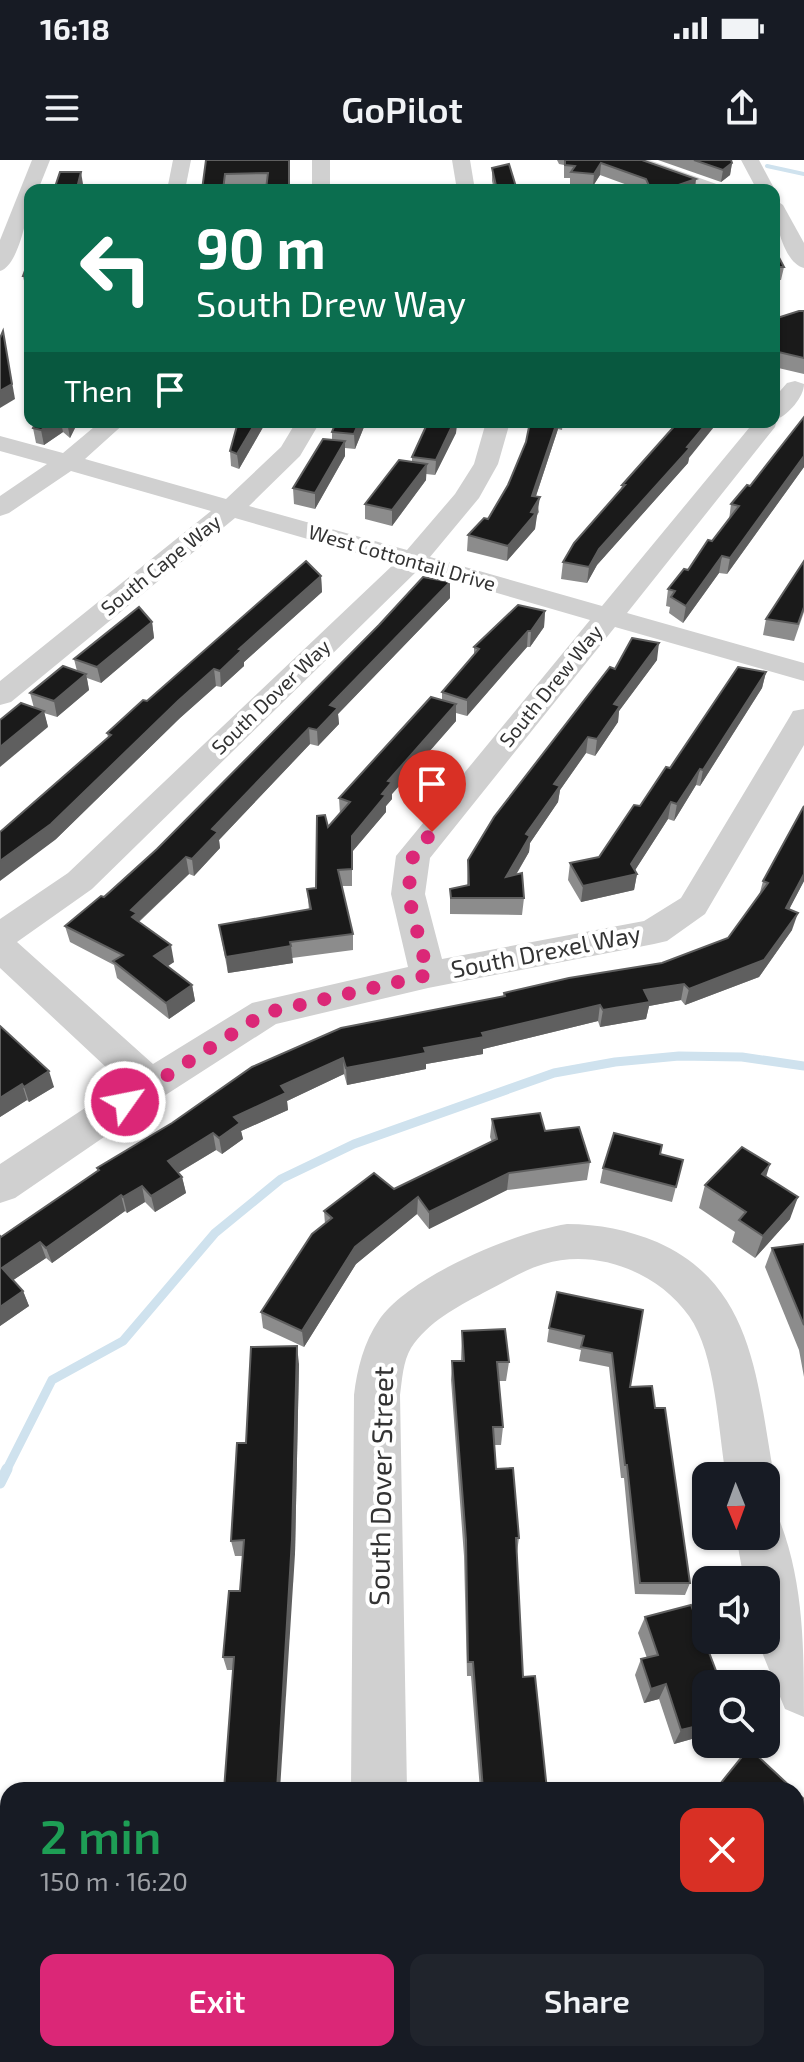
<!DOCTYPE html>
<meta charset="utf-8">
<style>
:root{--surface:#171b24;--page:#20242c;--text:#f1f3f6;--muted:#9ea1a6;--accent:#db2777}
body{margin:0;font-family:"Exo 2",sans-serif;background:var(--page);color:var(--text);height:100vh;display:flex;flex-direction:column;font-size:30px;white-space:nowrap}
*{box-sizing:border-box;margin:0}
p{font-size:26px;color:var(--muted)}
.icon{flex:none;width:44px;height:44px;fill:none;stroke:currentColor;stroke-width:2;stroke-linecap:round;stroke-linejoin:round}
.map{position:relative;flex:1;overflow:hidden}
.drawer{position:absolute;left:0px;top:1622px;width:804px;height:280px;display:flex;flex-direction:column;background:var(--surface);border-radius:24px 24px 0 0;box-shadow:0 2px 6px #0004}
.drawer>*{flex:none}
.top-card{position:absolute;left:24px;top:24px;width:756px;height:244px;border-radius:16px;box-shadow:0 2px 6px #0004;background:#0b6e4f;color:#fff;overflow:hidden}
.needle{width:52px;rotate:179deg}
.buttons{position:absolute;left:692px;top:1302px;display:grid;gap:16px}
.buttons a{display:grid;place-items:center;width:88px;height:88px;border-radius:16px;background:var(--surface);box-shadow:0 2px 6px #0004;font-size:40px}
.pin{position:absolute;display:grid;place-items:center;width:68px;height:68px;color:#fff;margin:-82px -34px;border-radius:50% 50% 50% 0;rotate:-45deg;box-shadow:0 0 8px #0007}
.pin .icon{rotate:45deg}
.me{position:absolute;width:88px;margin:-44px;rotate:57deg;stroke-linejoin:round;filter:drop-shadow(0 0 6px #0008)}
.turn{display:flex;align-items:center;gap:28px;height:168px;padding:0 40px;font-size:36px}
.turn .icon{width:104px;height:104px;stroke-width:2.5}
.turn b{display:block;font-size:56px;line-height:68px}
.then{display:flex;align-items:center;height:76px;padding:0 40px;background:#0003;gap:16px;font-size:30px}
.round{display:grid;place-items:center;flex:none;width:84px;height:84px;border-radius:16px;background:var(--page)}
.summary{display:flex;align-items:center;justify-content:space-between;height:136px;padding:0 40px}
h1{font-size:48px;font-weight:600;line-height:60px;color:#1e9e55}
.cta{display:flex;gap:16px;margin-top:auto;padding:16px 40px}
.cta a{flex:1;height:92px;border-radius:16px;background:var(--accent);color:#fff;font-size:32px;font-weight:600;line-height:92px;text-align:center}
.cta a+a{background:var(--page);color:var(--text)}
.status{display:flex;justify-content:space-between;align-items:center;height:56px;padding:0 40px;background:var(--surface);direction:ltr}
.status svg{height:22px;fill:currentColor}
header{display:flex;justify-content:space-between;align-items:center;height:104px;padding:0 40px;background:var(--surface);font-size:36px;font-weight:600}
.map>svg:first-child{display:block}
</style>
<div class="status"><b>16:18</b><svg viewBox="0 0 49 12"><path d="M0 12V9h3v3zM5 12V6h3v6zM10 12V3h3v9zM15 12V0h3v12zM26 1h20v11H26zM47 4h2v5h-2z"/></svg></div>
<header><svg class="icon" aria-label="menu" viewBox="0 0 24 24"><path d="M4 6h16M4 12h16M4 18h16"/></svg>GoPilot<svg class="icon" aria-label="share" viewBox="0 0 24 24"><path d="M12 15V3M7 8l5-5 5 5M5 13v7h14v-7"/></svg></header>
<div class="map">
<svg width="804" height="1902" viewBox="0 0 804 1902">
<rect width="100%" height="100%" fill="#fff"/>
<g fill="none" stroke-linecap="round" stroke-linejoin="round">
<path stroke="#cfe2ee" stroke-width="4" d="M767,6L804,14"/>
<path stroke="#cfe2ee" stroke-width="9" d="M6,1311L52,1220L123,1181L215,1073L281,1019L354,984L554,913L615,902L679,896L742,897L804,906"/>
<path stroke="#cfe2ee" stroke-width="11" d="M0,1323L7,1309"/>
<g fill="#d0d0d0" fill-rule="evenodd">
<path d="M32,0H50L38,30H30C30,48 19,106 0,111V80Z"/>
<path d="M173,0H191L185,30H167Z"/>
<rect x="312" y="0" width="18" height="30"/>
<path d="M452,0H470L475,30H457Z"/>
<path d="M623,0H649L722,26L725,30H699L626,4Z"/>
<path d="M741,0H759L775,30L774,32L757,30Z"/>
<path d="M774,39L783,45L804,83V108C783,103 774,58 774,39Z"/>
<path d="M795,221L804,224C804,237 788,255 777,259L775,267L627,453L804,503V521L615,467L430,698L425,734L442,799L644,761L681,738L789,558L793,551L804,549V585L705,754L667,781L654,784L428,828L276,864L164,936L15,1038L0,1043V1004L123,923L0,808V759L68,713L394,404L235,358L11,542L0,545V521L211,351L71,311L9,353L0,356V336L47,304L0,291V276L63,293L100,262H126L85,299L226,339L281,287L296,262H320L300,296L249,346L407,390L455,334L474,304L486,262H510L498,304L479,338L430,397L602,446L754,262H774V238L787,223ZM418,410L590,460L396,696L391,734L408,807L252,843L153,904L17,782L92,729Z"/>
<path d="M567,1064C599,1064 628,1070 657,1082C755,1125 757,1224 774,1316L766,1333V1316H726C718,1270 716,1194 689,1156C658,1112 596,1088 544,1104C523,1110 503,1123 483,1133C457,1147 428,1162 411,1188C403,1201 402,1220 400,1235L407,1630H351L354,1235C357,1209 364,1182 379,1160C409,1116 516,1072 567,1064Z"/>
<path d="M766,1354L779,1359C804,1422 804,1490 804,1557L785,1549L757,1480H766V1420H744L736,1376H766Z"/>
<path d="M373,1894H435L437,1902H375Z"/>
</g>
</g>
<g fill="#8c8c8c">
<path d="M206,0H290V30H266V26L226,27V30H202Z"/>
<path d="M557,0H642L695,30H641L600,15L593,26L570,24V18H564V5L559,4Z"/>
<path d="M658,0H731L732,3L730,15L721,22Z"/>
<path d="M492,8L517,30H494L492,21Z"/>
<path d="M774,88L784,107L781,120H774Z"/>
<path d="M30,97V130H26L23,116Z"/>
<path d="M804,151V214L774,207V159Z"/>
<path d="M804,257V307L727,414L719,413L683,463L669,453L670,447L666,446L668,429L688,410L712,381L729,360L731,344L750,326Z"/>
<path d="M36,262H78L70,278L63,272L44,285L36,283L33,268Z"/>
<path d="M238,262H266L239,309L231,306L230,291Z"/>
<path d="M366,262L355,289L345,288V296L315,349L294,344L293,328L332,280V272Z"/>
<path d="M428,262H457L456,273L435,315L426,314V320L392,366L365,359V344L412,302V297Z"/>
<path d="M530,262H563L562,270L558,269L536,336L539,352L536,357L535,369L507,401L467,391L468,375L488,359L508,325L526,282Z"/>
<path d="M689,298L688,303L597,405L587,423L561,419L563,402L621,330L622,325Z"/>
<path d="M804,401V452L794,481L763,475L766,459Z"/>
<path d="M321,416L322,432L244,502V506L221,527L216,526L180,558L55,680L108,577L107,573L147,541Z"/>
<path d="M450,422V438L338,554L339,564L318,586L310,584L219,680L220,688L194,716L189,714L139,762L174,802L167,806L192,825L195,841L169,859L117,818L114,805L70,782L65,766L104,737Z"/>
<path d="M545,451L544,467L530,487H527L467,556L456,553V561L392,634V639L386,646V652L352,692V726H342L353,774V790L292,798L293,803L228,813L219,765L309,750L307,729L316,728L328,667L340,654L339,638L442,540V532L474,496V487Z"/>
<path d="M152,462L154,478L101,523L87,518L89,530L57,557L44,553L48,567L34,548L30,533L77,511L74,499Z"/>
<path d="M657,500L619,551L618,562L595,596L586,593L560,630L558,642L530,683L529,692L516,715L524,738L522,755L450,754V729L467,725L468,700L615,509Z"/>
<path d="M766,512L762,528L700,626L696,625L674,661L668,659L635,710L637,714L634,730L581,742L568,720L570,703L599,697L670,608Z"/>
<path d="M804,646V721L789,749L792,770L759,817L685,845L681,840L649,846L646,859L600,867L598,861L483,889V894L426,904V909L347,925L344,914L287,941L288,950L241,971L243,979L222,994L216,990L178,1013L182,1017L186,1033L155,1052L145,1042L127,1053L125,1051L52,1103L46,1098L13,1120L23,1131L29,1146L0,1166L1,1077L98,1011L97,1008L172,963L503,837L504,833L662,803L728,778L759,736L763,721Z"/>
<path d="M0,866L54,927L29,942L27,940L0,957Z"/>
<path d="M492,959L545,971L590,1002L587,1020L507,1030L429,1069L417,1054L356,1104L304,1187L263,1168L261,1152L325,1064L324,1051L394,1029L492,982L490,977Z"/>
<path d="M660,994L683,1000L672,1042L600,1023L603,1008Z"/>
<path d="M766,1017L790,1059L755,1098L732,1082L735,1072L699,1048L705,1025Z"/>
<path d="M804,1084V1217L799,1190L765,1107L772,1088Z"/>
<path d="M643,1150L630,1227L655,1248L690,1423L685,1435L635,1434L624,1318H621L609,1207L579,1201L581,1190L547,1182L549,1168Z"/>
<path d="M462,1171L509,1202L506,1221H499L503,1267L501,1285H494L496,1309L519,1378L517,1392L523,1517L547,1630H480L471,1516H467L464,1396L451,1220L452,1201H461Z"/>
<path d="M299,1204L295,1394L233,1510H227L223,1497L240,1431L243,1396H235L231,1381L246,1283Z"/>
<path d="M645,1457L706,1575L674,1584L659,1539L644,1543L635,1515L641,1499L647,1498L638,1473Z"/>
<path d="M749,1588L794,1630H716Z"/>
<path d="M509,1894H574L576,1902H511Z"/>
</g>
<g fill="#5f5f5f">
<path d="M601,3L600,15L593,26L594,14Z"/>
<path d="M732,3L730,15L721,22L723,10Z"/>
<path d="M81,12L83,24L82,30L77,28Z"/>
<path d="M696,19L695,30H664Z"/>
<path d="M3,171L15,239L0,248V231Z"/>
<path d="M53,262H61L63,272L44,285L41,270Z"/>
<path d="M67,262H78L70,278Z"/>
<path d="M256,262H266L239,309L237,294Z"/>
<path d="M359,262H366L355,289L354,274Z"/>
<path d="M454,262H457L456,273L435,315L436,300Z"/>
<path d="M557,262H559L558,269L531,351L532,336Z"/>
<path d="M708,262H718L689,298L688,303L597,405L587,423L589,407L599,389Z"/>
<path d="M345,281V296L315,349V333Z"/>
<path d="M804,296V307L727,414L730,398Z"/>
<path d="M427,304L426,320L392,366V350Z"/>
<path d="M540,337L535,369L507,401L508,386L531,352Z"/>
<path d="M722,396L719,413L683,463L686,446Z"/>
<path d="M321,416L322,432L244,502V506L221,527L220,511L239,489Z"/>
<path d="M450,422V438L338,554L339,564L318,586L317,570L330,545Z"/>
<path d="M545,451L544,467L530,487L531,471Z"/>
<path d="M152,462L154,478L101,523L97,507Z"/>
<path d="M528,471L527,487L467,556V540Z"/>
<path d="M659,483L657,500L619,551L618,562L595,596L597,579L614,544Z"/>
<path d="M214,509L216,526L180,558L55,680L0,721V701Z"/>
<path d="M766,512L762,528L700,626L703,610Z"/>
<path d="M86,514L89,530L57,557L54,541Z"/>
<path d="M456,544V561L392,634V639L386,646V652L352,692V726V676L382,634L388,621Z"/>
<path d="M44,551L48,567L0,607V587Z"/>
<path d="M309,568L310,584L219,680L220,688L194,716L192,699L212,669Z"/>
<path d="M588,577L586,593L560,630L558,642L530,683L529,692L505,733L506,717L526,674L554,624Z"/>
<path d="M700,609L696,625L674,661L677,644Z"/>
<path d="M671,642L668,659L632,715L637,714L634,730L581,742L583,726L631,704Z"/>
<path d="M186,697L189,714L138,762L136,773L131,750Z"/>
<path d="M804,714V721L781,765L786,748Z"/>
<path d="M798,753L792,770L759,817L685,845L689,829Z"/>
<path d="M171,785L174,802L158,813L154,796Z"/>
<path d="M291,786L293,803L228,813L226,797Z"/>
<path d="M684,824L681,840L649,846L646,859L600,867L603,850L644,830Z"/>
<path d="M192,825L195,841L169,859L166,843Z"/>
<path d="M600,845L598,861L483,889V894L426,904V909L347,925L346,908L482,873Z"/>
<path d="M343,898L344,914L287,941L288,950L241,971L243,979L222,994L219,978L234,957L281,926Z"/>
<path d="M49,911L54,927L29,942L24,927Z"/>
<path d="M22,924L27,940L0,957V938Z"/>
<path d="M213,973L216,990L171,1017L168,1001Z"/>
<path d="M770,1004L763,1027L762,1014Z"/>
<path d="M509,1013L507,1030L429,1069V1052Z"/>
<path d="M182,1017L186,1033L155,1052L151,1036Z"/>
<path d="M142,1026L145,1042L127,1053L123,1037Z"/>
<path d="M121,1035L125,1051L52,1103L46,1088Z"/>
<path d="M418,1037L417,1054L356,1104L304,1187L302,1171L355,1087Z"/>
<path d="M798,1037L790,1059L755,1098L763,1076Z"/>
<path d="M40,1082L46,1098L9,1123L2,1108Z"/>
<path d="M23,1131L29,1146L0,1166V1147Z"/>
<path d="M297,1186L299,1204L295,1394L280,1630H277Z"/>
<path d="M666,1524L659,1539L644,1543L651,1529Z"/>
<path d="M706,1564V1575L674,1584L681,1570Z"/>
</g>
<g fill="#1a1a1a" stroke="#5f5f5f" stroke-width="2">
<path d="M206,0H289V28L266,29L268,13L225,14L223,30H202Z"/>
<path d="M565,0H642L696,19L664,30H651L646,19L601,3L594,14L571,12L575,6L565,5Z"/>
<path d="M694,0H731L732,3L723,10Z"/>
<path d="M509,4L517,30H497L492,8Z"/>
<path d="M60,12H81L77,28L139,27V30H54Z"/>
<path d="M774,88L784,107H774Z"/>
<path d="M30,97V116H23Z"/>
<path d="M799,151H804V198L774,191V159Z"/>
<path d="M3,171L12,224L0,231V178Z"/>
<path d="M804,257V296L730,398L722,396L686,446L671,437L675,431L668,429L684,409L688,410L708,380L712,381L739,346L731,344L747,325L750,326Z"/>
<path d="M36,262H53L41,270L33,268Z"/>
<path d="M238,262H256L237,294L230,291Z"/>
<path d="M336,262H359L354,274L332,272Z"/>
<path d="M428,262H454L436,300L412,297Z"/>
<path d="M530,262H557L532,336L540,337L531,352L536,353L508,386L468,375L484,358L488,359L508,325L526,282Z"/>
<path d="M678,262H708L687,287L690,288L599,389L589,407L563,402L574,383L625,325H622Z"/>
<path d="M323,279L345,281L315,333L293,328Z"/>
<path d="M399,300L427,304L392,350L365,344Z"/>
<path d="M306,401L321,416L239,489L242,490L220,511L214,509L178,541L51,664L0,701V672L111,575L107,573L143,540L147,541Z"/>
<path d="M804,401V447L798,464L766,459Z"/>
<path d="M423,417L450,422L330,545L338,548L317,570L309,568L212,669L218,672L192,699L186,697L131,750L137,753L132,757L171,785L154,796L192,825L166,843L113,801L123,795L65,766L101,736L104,737L157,689L379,465Z"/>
<path d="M518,445L545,451L531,471H528L467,540L442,532L479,489L474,487Z"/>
<path d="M139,447L152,462L97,507L74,499Z"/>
<path d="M632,478L659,483L614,544L620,546L597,579L588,577L554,624L560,626L526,674L530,676L506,717L522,713L524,738H451L450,729L469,725L468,700L494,657L610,507L615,509Z"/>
<path d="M63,506L86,514L54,541L30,533Z"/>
<path d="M738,507L766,512L703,610L700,609L677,644L671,642L631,704L637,714L583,726L570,703L599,697L634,645L640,646L666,607L670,608Z"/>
<path d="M431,537L456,544L388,621L392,622L382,634L386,635L352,676V709L338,710L353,774L290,782L291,786L226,797L219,765L311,749L307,729L316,728L317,656L325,655L328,667L350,642L339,638Z"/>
<path d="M21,543L44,551L0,587V560Z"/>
<path d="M804,646V714L786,748L798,753L764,800L689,829L684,824L644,830L650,842L603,850L600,845L482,873L484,877L424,888L426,893L346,908L343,898L281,926L286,933L234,957L240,963L219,978L213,973L168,1001L182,1017L151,1036L142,1026L123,1037L121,1035L46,1088L40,1082L2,1108L23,1131L0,1147V1076L1,1077L99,1010L97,1008L172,963L252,907L341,868L505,836L504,833L569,818L662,803L728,778L768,723L763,721Z"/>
<path d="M0,866L49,911L24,927L22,924L0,938Z"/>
<path d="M540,953L545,971L579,967L590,1002L509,1013L429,1052L418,1037L355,1087L302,1171L261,1152L312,1074L332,1058L324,1051L374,1013L394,1029L497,979L492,959Z"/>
<path d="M614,973L662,985L660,994L683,1000L676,1027L603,1008Z"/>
<path d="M742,987L770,1004L762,1014L798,1037L763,1076L739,1060L746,1052L705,1025Z"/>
<path d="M804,1084V1165L772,1088Z"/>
<path d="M557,1132L643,1150L630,1227L652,1226L655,1248H665L690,1423H640L627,1305H625L612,1193L581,1187L584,1176L549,1168Z"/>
<path d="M505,1169L509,1202H497L503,1267H493L496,1309L513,1308L519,1378H516L523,1517L535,1516L547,1630H483L473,1502H468L466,1380L452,1201H464L462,1171Z"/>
<path d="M297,1186L292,1379L277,1630H224L234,1497H223L229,1431H240L244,1380L231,1381L237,1283H246L251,1187Z"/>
<path d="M691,1445L721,1524H706V1564L681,1570L666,1524L651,1529L641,1499L658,1495L645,1457Z"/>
<path d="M749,1588L794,1630H727L720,1624Z"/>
<path d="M796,1632L804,1639V1689L796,1700Z"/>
<path d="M231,1894H299L300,1902H232Z"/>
<path d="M514,1894H574L576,1902H516Z"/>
</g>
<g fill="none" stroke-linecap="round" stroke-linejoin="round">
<path stroke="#db2777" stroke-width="14" stroke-dasharray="0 25.2" d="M125,942L265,853L428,815L408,734L413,696L432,672"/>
</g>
<g text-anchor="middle" stroke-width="8" stroke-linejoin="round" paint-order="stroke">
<g font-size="20" fill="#333" stroke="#fff">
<text transform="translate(402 398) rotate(16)" y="7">West Cottontail Drive</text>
<text transform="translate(161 405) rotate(-39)" y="7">South Cape Way</text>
<text transform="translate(551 526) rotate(-51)" y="7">South Drew Way</text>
<text transform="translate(271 537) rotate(-44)" y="7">South Dover Way</text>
</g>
<g font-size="24" fill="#333" stroke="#fff">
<text transform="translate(546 792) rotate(-11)" y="8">South Drexel Way</text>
</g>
<g font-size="28" fill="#333" stroke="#fff">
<text transform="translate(381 1326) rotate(-89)" y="10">South Dover Street</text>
</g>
</g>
</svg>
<div class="buttons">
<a><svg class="needle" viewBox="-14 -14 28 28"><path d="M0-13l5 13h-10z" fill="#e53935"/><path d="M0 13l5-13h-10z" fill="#9ea1a6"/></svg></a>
<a><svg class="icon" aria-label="sound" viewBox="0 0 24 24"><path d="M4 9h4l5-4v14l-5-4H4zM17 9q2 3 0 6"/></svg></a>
<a><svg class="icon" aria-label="search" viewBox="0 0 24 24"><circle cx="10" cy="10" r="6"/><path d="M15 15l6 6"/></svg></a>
</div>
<div class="pin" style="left:432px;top:672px;background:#d93025"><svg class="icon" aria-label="arrive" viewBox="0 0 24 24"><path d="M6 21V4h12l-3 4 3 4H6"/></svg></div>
<svg class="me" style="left:125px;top:942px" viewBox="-20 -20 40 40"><circle r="17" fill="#db2777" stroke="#fff" stroke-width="3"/><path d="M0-11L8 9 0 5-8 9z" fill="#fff"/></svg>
<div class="top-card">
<div class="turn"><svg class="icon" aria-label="left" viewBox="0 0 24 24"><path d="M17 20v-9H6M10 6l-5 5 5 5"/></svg><div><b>90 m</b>South Drew Way</div></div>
<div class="then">Then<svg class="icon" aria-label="arrive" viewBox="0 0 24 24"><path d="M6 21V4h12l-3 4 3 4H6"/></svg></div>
</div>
<section class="drawer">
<div class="summary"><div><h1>2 min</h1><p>150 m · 16:20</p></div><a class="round" style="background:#d93025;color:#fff"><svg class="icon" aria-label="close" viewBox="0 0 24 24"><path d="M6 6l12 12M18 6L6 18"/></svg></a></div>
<div class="cta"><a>Exit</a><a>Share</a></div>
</section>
</div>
